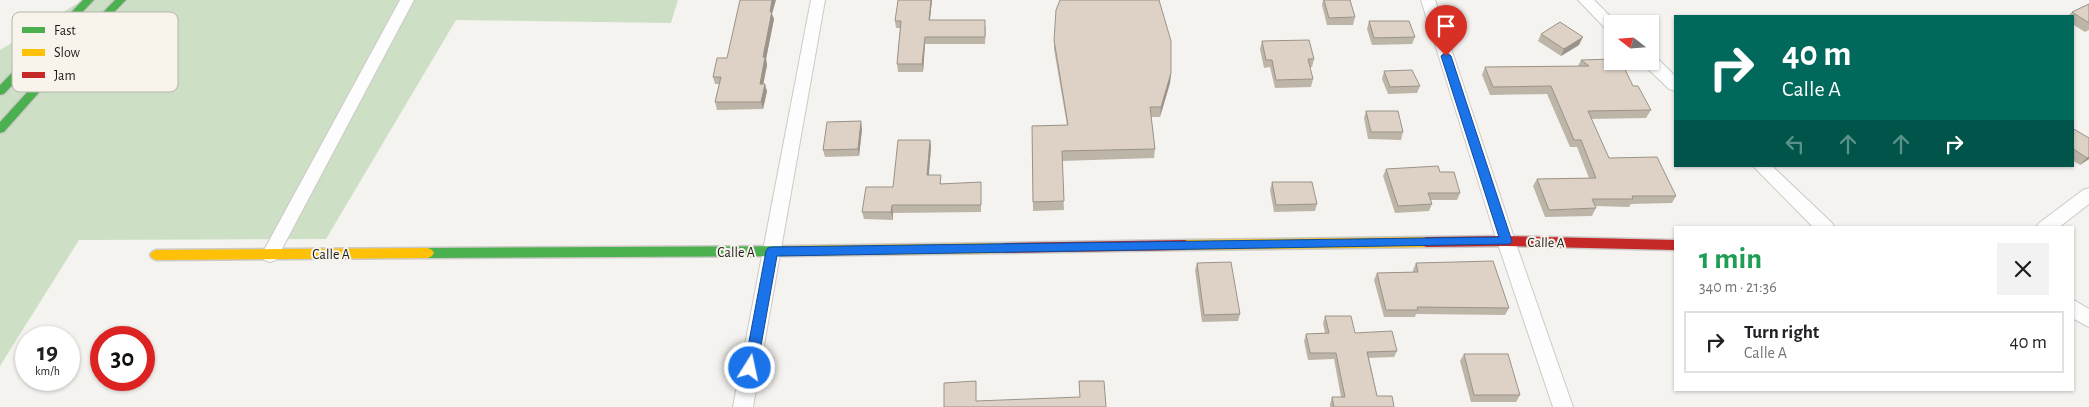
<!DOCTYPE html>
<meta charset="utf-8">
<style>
:root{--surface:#fff;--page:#f2f2f2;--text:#202124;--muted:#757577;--line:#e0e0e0}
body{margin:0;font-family:"Alegreya Sans",sans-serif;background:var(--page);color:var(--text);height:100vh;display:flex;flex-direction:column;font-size:19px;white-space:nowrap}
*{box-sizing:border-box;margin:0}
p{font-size:16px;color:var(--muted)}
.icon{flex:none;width:28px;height:28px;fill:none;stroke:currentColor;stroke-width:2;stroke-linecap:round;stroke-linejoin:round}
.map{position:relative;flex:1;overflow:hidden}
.drawer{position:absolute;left:1674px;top:226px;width:400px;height:165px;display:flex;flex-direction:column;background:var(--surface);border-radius:0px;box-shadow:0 1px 4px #0004}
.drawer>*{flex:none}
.top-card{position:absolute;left:1674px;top:15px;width:400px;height:152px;border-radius:0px;box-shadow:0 1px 4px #0004;background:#00695c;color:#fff;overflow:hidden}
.needle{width:32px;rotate:287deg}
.buttons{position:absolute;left:1604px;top:15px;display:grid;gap:10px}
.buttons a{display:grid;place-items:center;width:55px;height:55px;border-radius:0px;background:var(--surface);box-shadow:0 1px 4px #0004;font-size:25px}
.speed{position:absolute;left:15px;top:326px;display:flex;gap:10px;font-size:25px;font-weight:700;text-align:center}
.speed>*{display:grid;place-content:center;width:65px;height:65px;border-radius:50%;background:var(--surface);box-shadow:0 1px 4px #0004;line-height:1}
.speed small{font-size:12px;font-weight:400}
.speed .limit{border:8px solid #d22;background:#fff;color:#111}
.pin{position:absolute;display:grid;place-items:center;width:42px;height:42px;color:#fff;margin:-51px -21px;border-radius:50% 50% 50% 0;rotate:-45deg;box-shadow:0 0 5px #0007}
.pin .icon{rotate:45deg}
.me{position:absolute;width:55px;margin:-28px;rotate:10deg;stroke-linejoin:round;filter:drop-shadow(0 0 4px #0008)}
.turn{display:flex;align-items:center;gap:18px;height:105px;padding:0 25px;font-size:22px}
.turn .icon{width:65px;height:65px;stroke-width:2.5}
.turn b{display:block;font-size:35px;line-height:42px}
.lanes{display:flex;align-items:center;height:48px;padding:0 25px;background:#0003;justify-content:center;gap:25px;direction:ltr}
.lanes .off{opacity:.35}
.round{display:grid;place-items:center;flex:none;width:52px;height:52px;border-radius:0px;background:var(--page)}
.head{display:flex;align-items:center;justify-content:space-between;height:85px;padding:0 25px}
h1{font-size:30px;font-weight:700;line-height:38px;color:#1e9e55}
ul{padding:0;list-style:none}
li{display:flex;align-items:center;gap:15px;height:62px;margin:0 10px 8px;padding:0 15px;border:2px solid var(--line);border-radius:0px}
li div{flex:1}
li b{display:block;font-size:19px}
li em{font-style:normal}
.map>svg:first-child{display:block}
</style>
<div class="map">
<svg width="2089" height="407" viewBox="0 0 2089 407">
<rect width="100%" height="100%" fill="#f5f3ef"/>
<path fill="#cde0c6" d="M83,0H678L671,23L456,20L326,239L79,240L0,366V50Z"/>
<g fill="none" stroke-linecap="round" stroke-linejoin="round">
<g stroke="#cccac7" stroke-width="2">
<g id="street">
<path d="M400,0H414L276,260L270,262L264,260L261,255L264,250Z"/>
<path d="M811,0H825L753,407H733Z"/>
<path d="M1421,0H1435L1515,241L1573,407H1553L1497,241Z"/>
<path d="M1578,0H1594L1618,24H1612V31L1607,30Z"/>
<path d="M1650,56L1656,57L1675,76V91L1669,89L1644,65L1642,61H1650Z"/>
<path d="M1753,166H1772L1832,223L1835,228H1814Z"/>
<path d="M2089,188V204L2058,228H2036L2039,223L2083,190Z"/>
<path d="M2072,299L2089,309V327L2072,318Z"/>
</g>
</g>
<g stroke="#cccac7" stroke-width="3">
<g id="fast">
<path d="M83,0H94L4,94L0,95V85Z"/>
<path d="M115,0H126L67,61L4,132L0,133V122L59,57Z"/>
<path d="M788,246L792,248L794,251L792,254L788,256L428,258L424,256L422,253L424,250L428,248Z"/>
</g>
</g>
<g stroke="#cccac7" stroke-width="3">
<g id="slow">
<path d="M1426,237L1430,239L1432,242L1430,245L1426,247L1185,250L1181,248L1179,245L1181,242L1185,240Z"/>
<path d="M1005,243L1009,245L1011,248L1009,251L1005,253L788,256L784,254L782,251L784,248L788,246Z"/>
<path d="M428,248L432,250L434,253L432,256L428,258L156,260L152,258L150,255L152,252L156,250Z"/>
</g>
</g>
<g stroke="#cccac7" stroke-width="3">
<g id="jam">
<path d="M1506,236L1675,240V250L1506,246L1426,247L1422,245L1420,242L1422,239L1426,237Z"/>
<path d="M1185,240L1189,242L1191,245L1189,248L1185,250L1005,253L1001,251L999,248L1001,245L1005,243Z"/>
</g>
</g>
<use href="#street" fill="#fefdfd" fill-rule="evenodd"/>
<use href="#fast" fill="#4caf50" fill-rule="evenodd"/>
<use href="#slow" fill="#ffc107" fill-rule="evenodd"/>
<use href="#jam" fill="#c62828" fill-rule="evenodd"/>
</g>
<g fill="#beb5a9">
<path d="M932,0L930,20L986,27L985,44H925L923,72H898L897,64L900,28H896L895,21Z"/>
<path d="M1323,0H1350L1355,17L1353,25H1327L1322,5Z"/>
<path d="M2089,4V30L2085,32L2072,24V16H2068L2072,12Z"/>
<path d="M772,14L774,19L766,59L767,65L763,84L767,91L763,109L717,110L715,102L719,84H715L713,77L727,58Z"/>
<path d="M1369,21L1415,37L1412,44L1372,45L1367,29Z"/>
<path d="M1541,34L1579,45L1561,56L1538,41Z"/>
<path d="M1054,40L1171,73L1170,83L1160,117H1151L1155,149L1154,158L1062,161L1064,210L1033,211L1032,126L1067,125L1054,49Z"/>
<path d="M1262,41L1314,59L1312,67H1309L1313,79L1311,87L1275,88L1270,67L1264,68L1260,49Z"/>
<path d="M1581,60L1633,86L1651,110L1646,118L1591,119L1609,158L1676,196L1672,203L1631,204L1629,207L1595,206L1596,208L1592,216L1545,217L1533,186L1537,179L1589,178L1577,147H1570L1547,94L1490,95L1482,75L1485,67L1578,66Z"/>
<path d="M1384,71L1420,86L1417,93L1388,94L1382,79Z"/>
<path d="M1366,111L1403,132L1401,140L1368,139L1364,118Z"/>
<path d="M2072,128L2089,138V159L2080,165L2072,160Z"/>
<path d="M862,129L859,156L825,157L823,150Z"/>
<path d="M930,140L931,147L929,175L942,184L981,182V212L893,213V220L864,219L862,212L893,187Z"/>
<path d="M1386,169L1440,172L1460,193L1457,200H1431L1432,204L1429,211L1395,213L1383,176Z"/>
<path d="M1272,182L1317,204L1315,211L1274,212L1270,190Z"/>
<path d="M1197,263L1240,314L1238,321L1202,322L1195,270Z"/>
<path d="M1416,263L1509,308L1505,315L1416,314L1415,317H1384L1374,280L1377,273L1413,272V270Z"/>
<path d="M1325,316L1355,333L1397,351L1394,357L1369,358L1377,396L1394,407H1330V404L1332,397H1341L1334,359L1308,360L1304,341L1306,334L1325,333L1323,323Z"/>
<path d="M1464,354L1520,395L1516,402H1471L1460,361Z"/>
</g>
<g fill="#9b938a">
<path d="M772,0H776L772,14L774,19L766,59L767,65L762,91L760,84L763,57L770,12Z"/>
<path d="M931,0H932L929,27V20Z"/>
<path d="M925,37V44L923,72L922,64Z"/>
<path d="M1583,37L1579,45L1561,56L1564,49Z"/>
<path d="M1171,73L1170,83L1160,117L1161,107Z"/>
<path d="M765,84L767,91L763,109L761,102Z"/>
<path d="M861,121L862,129L859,156L858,149Z"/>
<path d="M930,140L931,147L928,182L927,175Z"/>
<path d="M2089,157V159L2080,165L2087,158Z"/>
<path d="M892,205L893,213V220L891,212Z"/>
</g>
<g fill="#ddd2c5" stroke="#9b938a">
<path d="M740,0H772L770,12L772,11L763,57H765L760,84H765L761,102H715L721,77H713L717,58H727Z"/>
<path d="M898,0H931L929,20H985V37H925L922,64H897L901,21H895Z"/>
<path d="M1060,0H1159L1171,41V73L1161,107H1150L1155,149L1062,151L1064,201L1033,202L1032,126L1068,125L1054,40L1056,10Z"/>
<path d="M1324,0H1350L1355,17L1329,18Z"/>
<path d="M2089,4V23L2072,12Z"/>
<path d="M1369,21H1409L1415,37L1374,38Z"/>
<path d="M1560,22L1583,37L1564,49L1541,34Z"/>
<path d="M1309,40L1314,59H1308L1313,79L1276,80L1272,60H1266L1262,41Z"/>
<path d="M1612,59V61H1621L1633,86H1638L1651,110L1588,111L1609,158L1657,157L1676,196H1632L1633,199H1592L1596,208L1549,210L1537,179L1596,178L1581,140H1574L1551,86L1493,87L1485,67L1589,66L1581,60Z"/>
<path d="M1412,70L1420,86L1390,87L1384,71Z"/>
<path d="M1366,111H1398L1403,132H1371Z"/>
<path d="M861,121L858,149L823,150L827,122Z"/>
<path d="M2072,128L2089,138V157L2087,158L2072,148Z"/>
<path d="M898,140H930L927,175H941L940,184L981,182V205H892L891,212H862L866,187H893Z"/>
<path d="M1438,166L1440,172H1454L1460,193H1428L1432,204L1398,206L1386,169Z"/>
<path d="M1272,182H1312L1317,204L1276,205Z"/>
<path d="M1493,261L1509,308L1417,307L1418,310H1386L1377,273L1418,272L1416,263Z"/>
<path d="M1231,262L1240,314L1204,315L1197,263Z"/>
<path d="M1325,316H1351L1355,333L1392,331L1397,351L1367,352L1377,396H1392L1394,407H1334L1332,397H1345L1336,353H1310L1306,334L1329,333Z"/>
<path d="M1464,354H1508L1520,395H1474Z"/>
<path d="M976,381V401L1080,397L1079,381H1104L1106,407H944V383Z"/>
</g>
<path fill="#1a73e8" stroke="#114b97" d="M1446,52L1451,56L1512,241L1510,244L777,256L757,368L755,372L750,374L746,372L744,368L766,251L768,248L772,247L1499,237L1441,56Z"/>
<g text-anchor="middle" stroke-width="4" stroke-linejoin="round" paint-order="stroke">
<g font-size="14" fill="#1d1c19" stroke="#f8f4ec">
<text transform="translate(1546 242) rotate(1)" y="5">Calle A</text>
<text x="736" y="257">Calle A</text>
<text x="331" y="259">Calle A</text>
</g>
</g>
<rect x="12" y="12" width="166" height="80" rx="8" fill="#f8f4ec" stroke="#b6b3ad" stroke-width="1"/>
<rect x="22" y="27" width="23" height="6" fill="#4caf50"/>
<rect x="22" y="49" width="23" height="7" fill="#ffc107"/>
<rect x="22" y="72" width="23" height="6" fill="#c62828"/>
<g font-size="14" fill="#1d1c19">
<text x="54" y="35">Fast</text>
<text x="54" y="57">Slow</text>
<text x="54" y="80">Jam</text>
</g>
</svg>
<div class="buttons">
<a><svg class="needle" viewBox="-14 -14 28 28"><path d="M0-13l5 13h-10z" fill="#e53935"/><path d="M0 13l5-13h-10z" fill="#757577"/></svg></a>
</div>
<div class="speed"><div>19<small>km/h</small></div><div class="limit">30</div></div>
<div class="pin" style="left:1446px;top:56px;background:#d93025"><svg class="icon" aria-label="arrive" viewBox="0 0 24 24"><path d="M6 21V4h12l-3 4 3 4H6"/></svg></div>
<svg class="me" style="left:750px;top:368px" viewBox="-20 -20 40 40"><circle r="17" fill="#1a73e8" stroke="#fff" stroke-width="3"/><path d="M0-11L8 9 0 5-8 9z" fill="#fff"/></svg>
<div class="top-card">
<div class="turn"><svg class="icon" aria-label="right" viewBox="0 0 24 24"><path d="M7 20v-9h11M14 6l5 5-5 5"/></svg><div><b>40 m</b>Calle A</div></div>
<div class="lanes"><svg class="icon off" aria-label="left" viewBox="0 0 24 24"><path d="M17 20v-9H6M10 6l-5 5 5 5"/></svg><svg class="icon off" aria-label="ahead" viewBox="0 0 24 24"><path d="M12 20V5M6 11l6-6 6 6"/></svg><svg class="icon off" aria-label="ahead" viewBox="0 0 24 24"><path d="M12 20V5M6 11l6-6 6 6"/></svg><svg class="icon" aria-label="right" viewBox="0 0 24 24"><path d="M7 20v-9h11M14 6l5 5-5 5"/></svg></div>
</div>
<section class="drawer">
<div class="head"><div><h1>1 min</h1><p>340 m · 21:36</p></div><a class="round"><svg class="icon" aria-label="close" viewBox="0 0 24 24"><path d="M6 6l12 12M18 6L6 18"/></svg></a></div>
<ul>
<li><svg class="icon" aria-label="right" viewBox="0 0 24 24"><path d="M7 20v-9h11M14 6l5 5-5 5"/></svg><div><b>Turn right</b><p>Calle A</p></div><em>40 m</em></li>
</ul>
</section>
</div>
